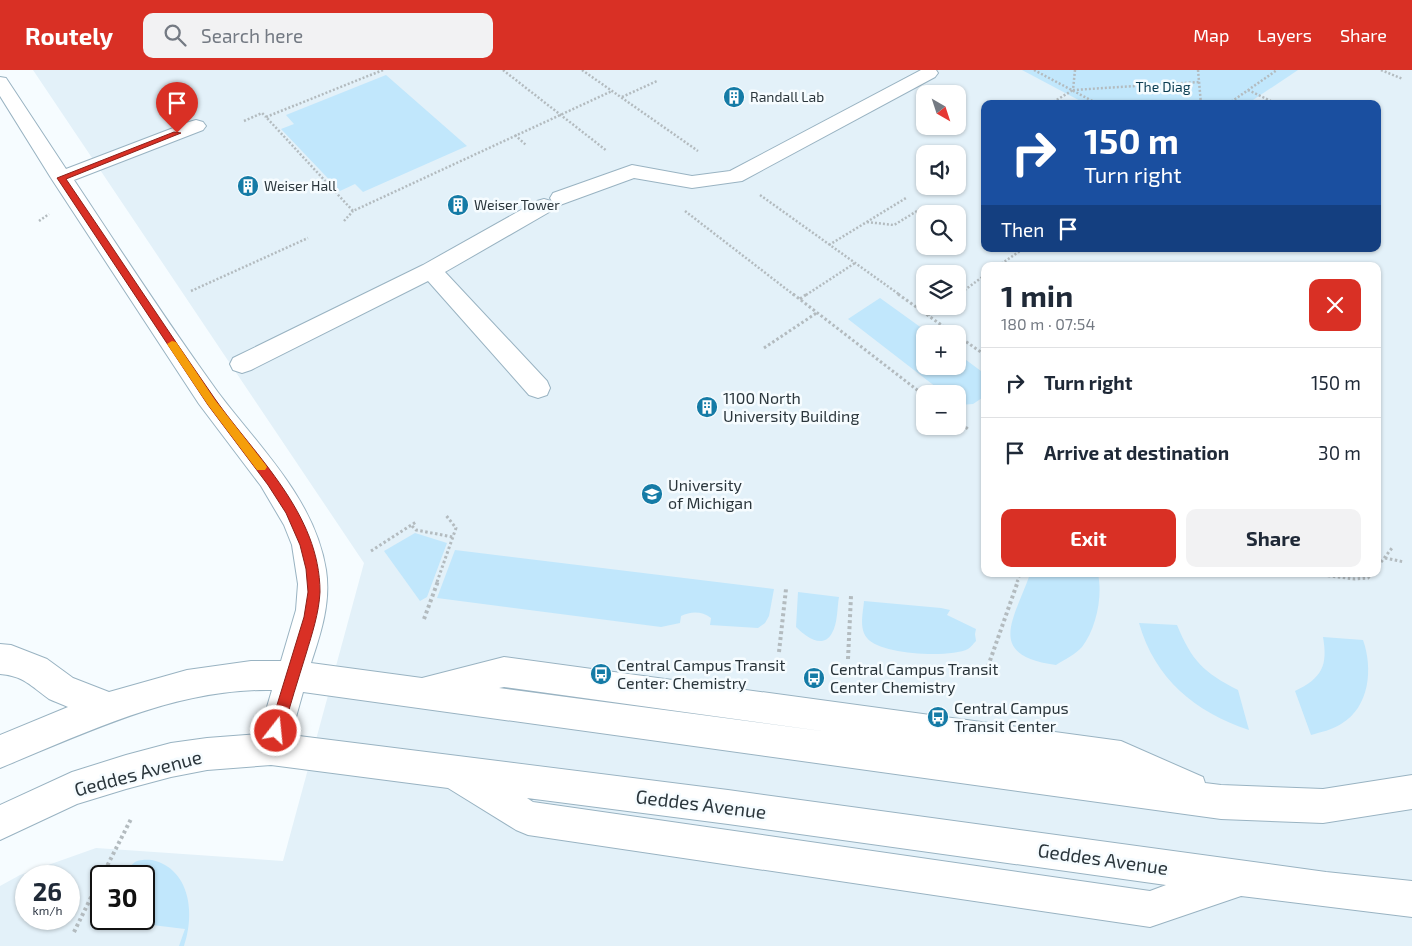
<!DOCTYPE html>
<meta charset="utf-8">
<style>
:root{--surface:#fff;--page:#f2f2f3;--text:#1f2937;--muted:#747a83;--line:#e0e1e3;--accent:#d93025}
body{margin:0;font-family:"Exo 2",sans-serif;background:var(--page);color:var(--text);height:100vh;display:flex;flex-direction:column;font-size:19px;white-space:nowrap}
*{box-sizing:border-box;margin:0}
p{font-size:16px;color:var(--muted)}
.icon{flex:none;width:28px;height:28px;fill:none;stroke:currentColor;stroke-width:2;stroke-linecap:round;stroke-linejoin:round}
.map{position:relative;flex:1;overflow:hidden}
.side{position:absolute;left:981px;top:192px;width:400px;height:315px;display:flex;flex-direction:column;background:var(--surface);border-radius:10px;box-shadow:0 1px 4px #0004}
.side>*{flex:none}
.hud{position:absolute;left:981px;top:30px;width:400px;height:152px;border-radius:10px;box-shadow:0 1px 4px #0004;background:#1a4fa0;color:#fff;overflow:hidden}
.needle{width:32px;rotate:141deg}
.tools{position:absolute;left:916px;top:15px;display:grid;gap:10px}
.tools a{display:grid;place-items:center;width:50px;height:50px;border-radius:10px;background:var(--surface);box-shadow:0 1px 4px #0004;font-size:25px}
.speed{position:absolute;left:15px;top:795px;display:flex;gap:10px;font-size:25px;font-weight:700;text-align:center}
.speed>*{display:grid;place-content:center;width:65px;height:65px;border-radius:50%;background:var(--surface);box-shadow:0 1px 4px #0004;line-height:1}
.speed small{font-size:12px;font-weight:400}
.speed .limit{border:2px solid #111;border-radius:8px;background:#fff;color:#111}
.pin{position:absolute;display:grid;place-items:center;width:42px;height:42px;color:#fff;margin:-51px -21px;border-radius:50% 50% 50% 0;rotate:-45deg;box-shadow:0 0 5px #0007}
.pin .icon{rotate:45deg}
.me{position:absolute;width:55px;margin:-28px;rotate:16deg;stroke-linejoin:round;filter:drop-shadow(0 0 4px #0008)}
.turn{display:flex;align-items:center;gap:18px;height:105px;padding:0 20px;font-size:22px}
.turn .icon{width:65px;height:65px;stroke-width:2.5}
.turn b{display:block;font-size:35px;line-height:42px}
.then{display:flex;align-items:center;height:48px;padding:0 20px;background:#0003;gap:10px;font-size:19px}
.round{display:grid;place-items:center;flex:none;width:52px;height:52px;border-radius:10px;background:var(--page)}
.headline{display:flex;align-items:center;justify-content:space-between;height:85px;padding:0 20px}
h1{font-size:30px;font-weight:700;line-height:38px}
.primary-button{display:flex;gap:10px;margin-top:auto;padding:10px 20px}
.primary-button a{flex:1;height:58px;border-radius:10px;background:var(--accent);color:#fff;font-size:20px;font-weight:700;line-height:58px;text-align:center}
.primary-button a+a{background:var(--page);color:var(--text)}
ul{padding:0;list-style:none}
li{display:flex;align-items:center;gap:15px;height:70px;padding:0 20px;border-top:1px solid var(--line)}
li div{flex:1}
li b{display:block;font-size:19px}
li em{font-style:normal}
header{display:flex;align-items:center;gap:30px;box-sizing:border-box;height:70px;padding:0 25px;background:var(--accent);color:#fff}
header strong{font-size:24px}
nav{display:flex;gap:28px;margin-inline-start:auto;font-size:18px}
.search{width:350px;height:45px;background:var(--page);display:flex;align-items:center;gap:12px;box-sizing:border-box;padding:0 18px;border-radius:10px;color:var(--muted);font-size:19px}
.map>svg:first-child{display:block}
</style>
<header>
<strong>Routely</strong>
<div class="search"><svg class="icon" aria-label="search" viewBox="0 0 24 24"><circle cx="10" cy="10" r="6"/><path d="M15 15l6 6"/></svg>Search here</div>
<nav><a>Map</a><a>Layers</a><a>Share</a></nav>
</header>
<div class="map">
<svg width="1412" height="876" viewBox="0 0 1412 876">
<rect width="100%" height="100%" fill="#f6fcff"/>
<path fill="#e3f1f9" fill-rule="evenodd" d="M33,0H1412V876H0V816L20,805L96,778L283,791L364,493ZM925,24H958V56H925ZM985,34H1378V179H985ZM925,84H958V116H925ZM925,144H958V176H925ZM985,196H1378V504H985ZM925,204H958V236H925ZM925,264H958V296H925ZM925,324H958V356H925ZM26,806H69V849H26ZM101,806H144V849H101Z"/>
<g fill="#c1e7fc">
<path d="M1022,0H1298L1247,34H1086Z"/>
<path d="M386,5L467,76L363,122L355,114L340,121L281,59L294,54L286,45Z"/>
<path d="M880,228L930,264H925V296H958V284L985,304V326L973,334L960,335L958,333V324H945L848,249Z"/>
<path d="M415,463L447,473L427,527L420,531L384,481Z"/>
<path d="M455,480L774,519L769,546L765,553L758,558L710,555L711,548C702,541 691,541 681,546L680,553L661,557L437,528Z"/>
<path d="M1030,504H1098C1103,526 1096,559 1082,577C1076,584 1064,590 1056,595C986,585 1013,552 1030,504Z"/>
<path d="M798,522L839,527C837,537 838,553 832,563C823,580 805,566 796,557Z"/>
<path d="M864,531L941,538L950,540L947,545L976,559L975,564L976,571C974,573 971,577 968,579C950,588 880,585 867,568C859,558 863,543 864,531Z"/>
<path d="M1139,553L1177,555C1192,591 1203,602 1238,620L1249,660C1195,642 1155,609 1139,553Z"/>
<path d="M1323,567L1363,570C1373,598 1370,637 1341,654C1332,660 1321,662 1311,665L1295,621C1322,608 1328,596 1323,567Z"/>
<path d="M152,790C191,799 195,845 184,876H179L185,859L103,849H144V806H125C132,792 135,789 152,790Z"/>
</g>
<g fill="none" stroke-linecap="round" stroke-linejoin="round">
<g stroke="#99b3c2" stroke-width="2">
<g id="minor">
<path d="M921,0H936L938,3L935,7L742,111L692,118L634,108L560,135L553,133L550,128L553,123L632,95L692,106L730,101Z"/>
<path d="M0,7L6,8L66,99L189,52L196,50L203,52L206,56L203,60L74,110C121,181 167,252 217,321C258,376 315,429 326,500C331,532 321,563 311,593L422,608L504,587L1121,671L1203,707L1205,713L1221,715L1323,719L1412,705V739L1323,753L1221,749L303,622L291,665L728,720L1326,802L1412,811V847L1241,826L1150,857L528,765L516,760L448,718L271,695L207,700L171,707L126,719L77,734L0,770V735L72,702L126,685L171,673L207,668L259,664L272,620C176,618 86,663 0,698V665L68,637C62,634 55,632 49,629C31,616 24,606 0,604V574L11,575L47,589L73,608L109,622L187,600L251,591H281L296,540L298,514L292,475L284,455L261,416L199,334L51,108L0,26ZM504,617L829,662L499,618ZM527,728L728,754L1166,815L1150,821L533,732Z"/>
<path d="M544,129L551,131L554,136L551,141L445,202L547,311L550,318L547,325L538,328L529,325L428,211L251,300L242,303L233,300L230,294L233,288L423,195L537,131Z"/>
</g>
</g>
<g stroke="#b3bbbf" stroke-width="2.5" stroke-dasharray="2 2" stroke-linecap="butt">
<path d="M383,0L266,47L353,141L612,21"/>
<path d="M503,0L607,81"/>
<path d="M582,0L698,81"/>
<path d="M1034,0L1098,34"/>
<path d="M1075,0L1073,20L1200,12"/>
<path d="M1198,0L1201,34"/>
<path d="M1381,0L1403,9"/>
<path d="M1248,20L1277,34"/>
<path d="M622,27L657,11"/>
<path d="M1050,34L1073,20"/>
<path d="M1228,34L1277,0"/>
<path d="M244,51L262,43L266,47"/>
<path d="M515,65L526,75"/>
<path d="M760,125L900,225"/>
<path d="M685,141L794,225"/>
<path d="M39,151L49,144"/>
<path d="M344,151L353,141"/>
<path d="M867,152L894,155L922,138"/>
<path d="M829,175L906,128"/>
<path d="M998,196L1023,179"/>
<path d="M191,221L308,168"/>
<path d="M806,225L855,193"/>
<path d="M958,225L985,205"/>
</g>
<g stroke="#b3bbbf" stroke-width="3" stroke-dasharray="2.5 2.5" stroke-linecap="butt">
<path d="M793,224L925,326"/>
<path d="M898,224L954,264"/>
<path d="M800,229L807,224"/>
<path d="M928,245L941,236"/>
<path d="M958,266L985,285"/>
<path d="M764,278L818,242"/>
<path d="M958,351L968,359"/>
<path d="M412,456L416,460L453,467"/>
<path d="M371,481L416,452"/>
<path d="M1385,488L1404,492"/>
<path d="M1378,496L1392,478"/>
<path d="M1313,504L1355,509L1368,508L1371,504"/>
<path d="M437,512L456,458L445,444"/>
<path d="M1017,512L1020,504"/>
</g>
<g stroke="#b3bbbf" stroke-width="4" stroke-dasharray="3 3" stroke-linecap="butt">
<path d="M424,549L438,511"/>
<path d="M779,582L786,519"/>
<path d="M848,589L851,526"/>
<path d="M986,602L1018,511"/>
<path d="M102,806L131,749"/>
<path d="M74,862L101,807"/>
</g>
<use href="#minor" fill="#fff" fill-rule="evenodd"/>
</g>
<path fill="#d93025" stroke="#8d1f18" d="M174,62L181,63L66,109C116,182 164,256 215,329C256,387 320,444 320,522C319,543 312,564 306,584C298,610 290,635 283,661L281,665L276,667L271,665L269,661L304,547L308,522L306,499L300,475L286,443L268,415L208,335L57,108Z"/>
<path fill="#f59e0b" d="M172,271L176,272L215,330L265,394L267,397L265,400H257L208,335L167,274Z"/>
<defs>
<g id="building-disc" transform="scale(1.125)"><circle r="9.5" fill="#157ba6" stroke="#f6fcff"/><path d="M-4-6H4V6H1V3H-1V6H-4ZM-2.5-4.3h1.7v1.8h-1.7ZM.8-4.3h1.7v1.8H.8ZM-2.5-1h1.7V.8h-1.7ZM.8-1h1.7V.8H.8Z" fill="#fff"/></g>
<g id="university-disc" transform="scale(1.125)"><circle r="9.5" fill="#157ba6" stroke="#f6fcff"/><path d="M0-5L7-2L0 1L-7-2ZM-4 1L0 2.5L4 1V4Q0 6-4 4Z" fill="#fff"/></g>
<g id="bus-disc" transform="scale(1.125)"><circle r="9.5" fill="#157ba6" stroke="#f6fcff"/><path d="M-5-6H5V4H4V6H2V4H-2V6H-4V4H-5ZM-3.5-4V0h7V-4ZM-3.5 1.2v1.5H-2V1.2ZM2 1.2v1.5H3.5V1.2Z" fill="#fff"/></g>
</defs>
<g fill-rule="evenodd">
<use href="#building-disc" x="734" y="27"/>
<use href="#building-disc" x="248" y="116"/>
<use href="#building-disc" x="458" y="135"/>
<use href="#building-disc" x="707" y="337"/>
<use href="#university-disc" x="652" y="424"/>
<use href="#bus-disc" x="601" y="604"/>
<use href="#bus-disc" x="814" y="608"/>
<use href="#bus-disc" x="938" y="647"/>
</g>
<g text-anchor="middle" stroke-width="5" stroke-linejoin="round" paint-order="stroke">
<g font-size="14" fill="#0a3c52" stroke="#f6fcff">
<text x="1163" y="22">The Diag</text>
</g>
<g font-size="14" fill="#2b363c" stroke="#f6fcff" text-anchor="start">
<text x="750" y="32">Randall Lab</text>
<text x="264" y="121">Weiser Hall</text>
<text x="474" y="140">Weiser Tower</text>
</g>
<g font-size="16" fill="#2b363c" stroke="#f6fcff" text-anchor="start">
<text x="723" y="334">1100 North<tspan x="723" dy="18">University Building</tspan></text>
<text x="668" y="421">University<tspan x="668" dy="18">of Michigan</tspan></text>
<text x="617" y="601">Central Campus Transit<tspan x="617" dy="18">Center: Chemistry</tspan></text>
<text x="830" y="605">Central Campus Transit<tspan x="830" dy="18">Center Chemistry</tspan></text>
<text x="954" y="644">Central Campus<tspan x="954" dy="18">Transit Center</tspan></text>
</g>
<g font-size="19" fill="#2b363c" stroke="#f6fcff">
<text transform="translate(138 703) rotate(-15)" y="7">Geddes Avenue</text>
<text transform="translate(701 734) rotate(7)" y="7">Geddes Avenue</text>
<text transform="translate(1103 789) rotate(8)" y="7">Geddes Avenue</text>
</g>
</g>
</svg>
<div class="tools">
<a><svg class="needle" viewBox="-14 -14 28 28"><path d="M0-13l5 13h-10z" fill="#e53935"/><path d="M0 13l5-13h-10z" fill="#747a83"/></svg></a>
<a><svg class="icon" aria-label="sound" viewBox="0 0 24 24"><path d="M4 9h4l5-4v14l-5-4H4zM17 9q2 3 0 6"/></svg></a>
<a><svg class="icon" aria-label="search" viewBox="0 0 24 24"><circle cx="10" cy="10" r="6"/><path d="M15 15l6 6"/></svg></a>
<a><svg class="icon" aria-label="layers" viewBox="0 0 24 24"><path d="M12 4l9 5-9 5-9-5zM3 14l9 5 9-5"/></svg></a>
<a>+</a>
<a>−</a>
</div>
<div class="speed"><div>26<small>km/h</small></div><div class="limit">30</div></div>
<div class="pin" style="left:177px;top:63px;background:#d93025"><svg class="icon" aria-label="arrive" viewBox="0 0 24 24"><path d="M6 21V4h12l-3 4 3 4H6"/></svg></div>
<svg class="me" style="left:276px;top:661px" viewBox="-20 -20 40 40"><circle r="17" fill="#d93025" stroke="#fff" stroke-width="3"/><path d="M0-11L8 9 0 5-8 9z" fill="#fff"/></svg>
<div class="hud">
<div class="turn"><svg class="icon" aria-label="right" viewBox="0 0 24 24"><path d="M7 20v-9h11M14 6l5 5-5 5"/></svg><div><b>150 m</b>Turn right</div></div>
<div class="then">Then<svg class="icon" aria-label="arrive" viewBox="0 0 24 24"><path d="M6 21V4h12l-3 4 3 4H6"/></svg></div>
</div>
<section class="side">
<div class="headline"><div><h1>1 min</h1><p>180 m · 07:54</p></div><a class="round" style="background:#d93025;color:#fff"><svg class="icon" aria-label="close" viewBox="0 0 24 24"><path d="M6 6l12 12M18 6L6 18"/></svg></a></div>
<ul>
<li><svg class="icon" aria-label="right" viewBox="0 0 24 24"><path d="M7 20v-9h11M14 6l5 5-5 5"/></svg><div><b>Turn right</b></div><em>150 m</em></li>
<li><svg class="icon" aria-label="arrive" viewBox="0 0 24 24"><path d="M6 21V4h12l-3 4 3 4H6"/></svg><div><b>Arrive at destination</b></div><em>30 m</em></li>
</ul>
<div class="primary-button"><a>Exit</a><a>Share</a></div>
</section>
</div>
